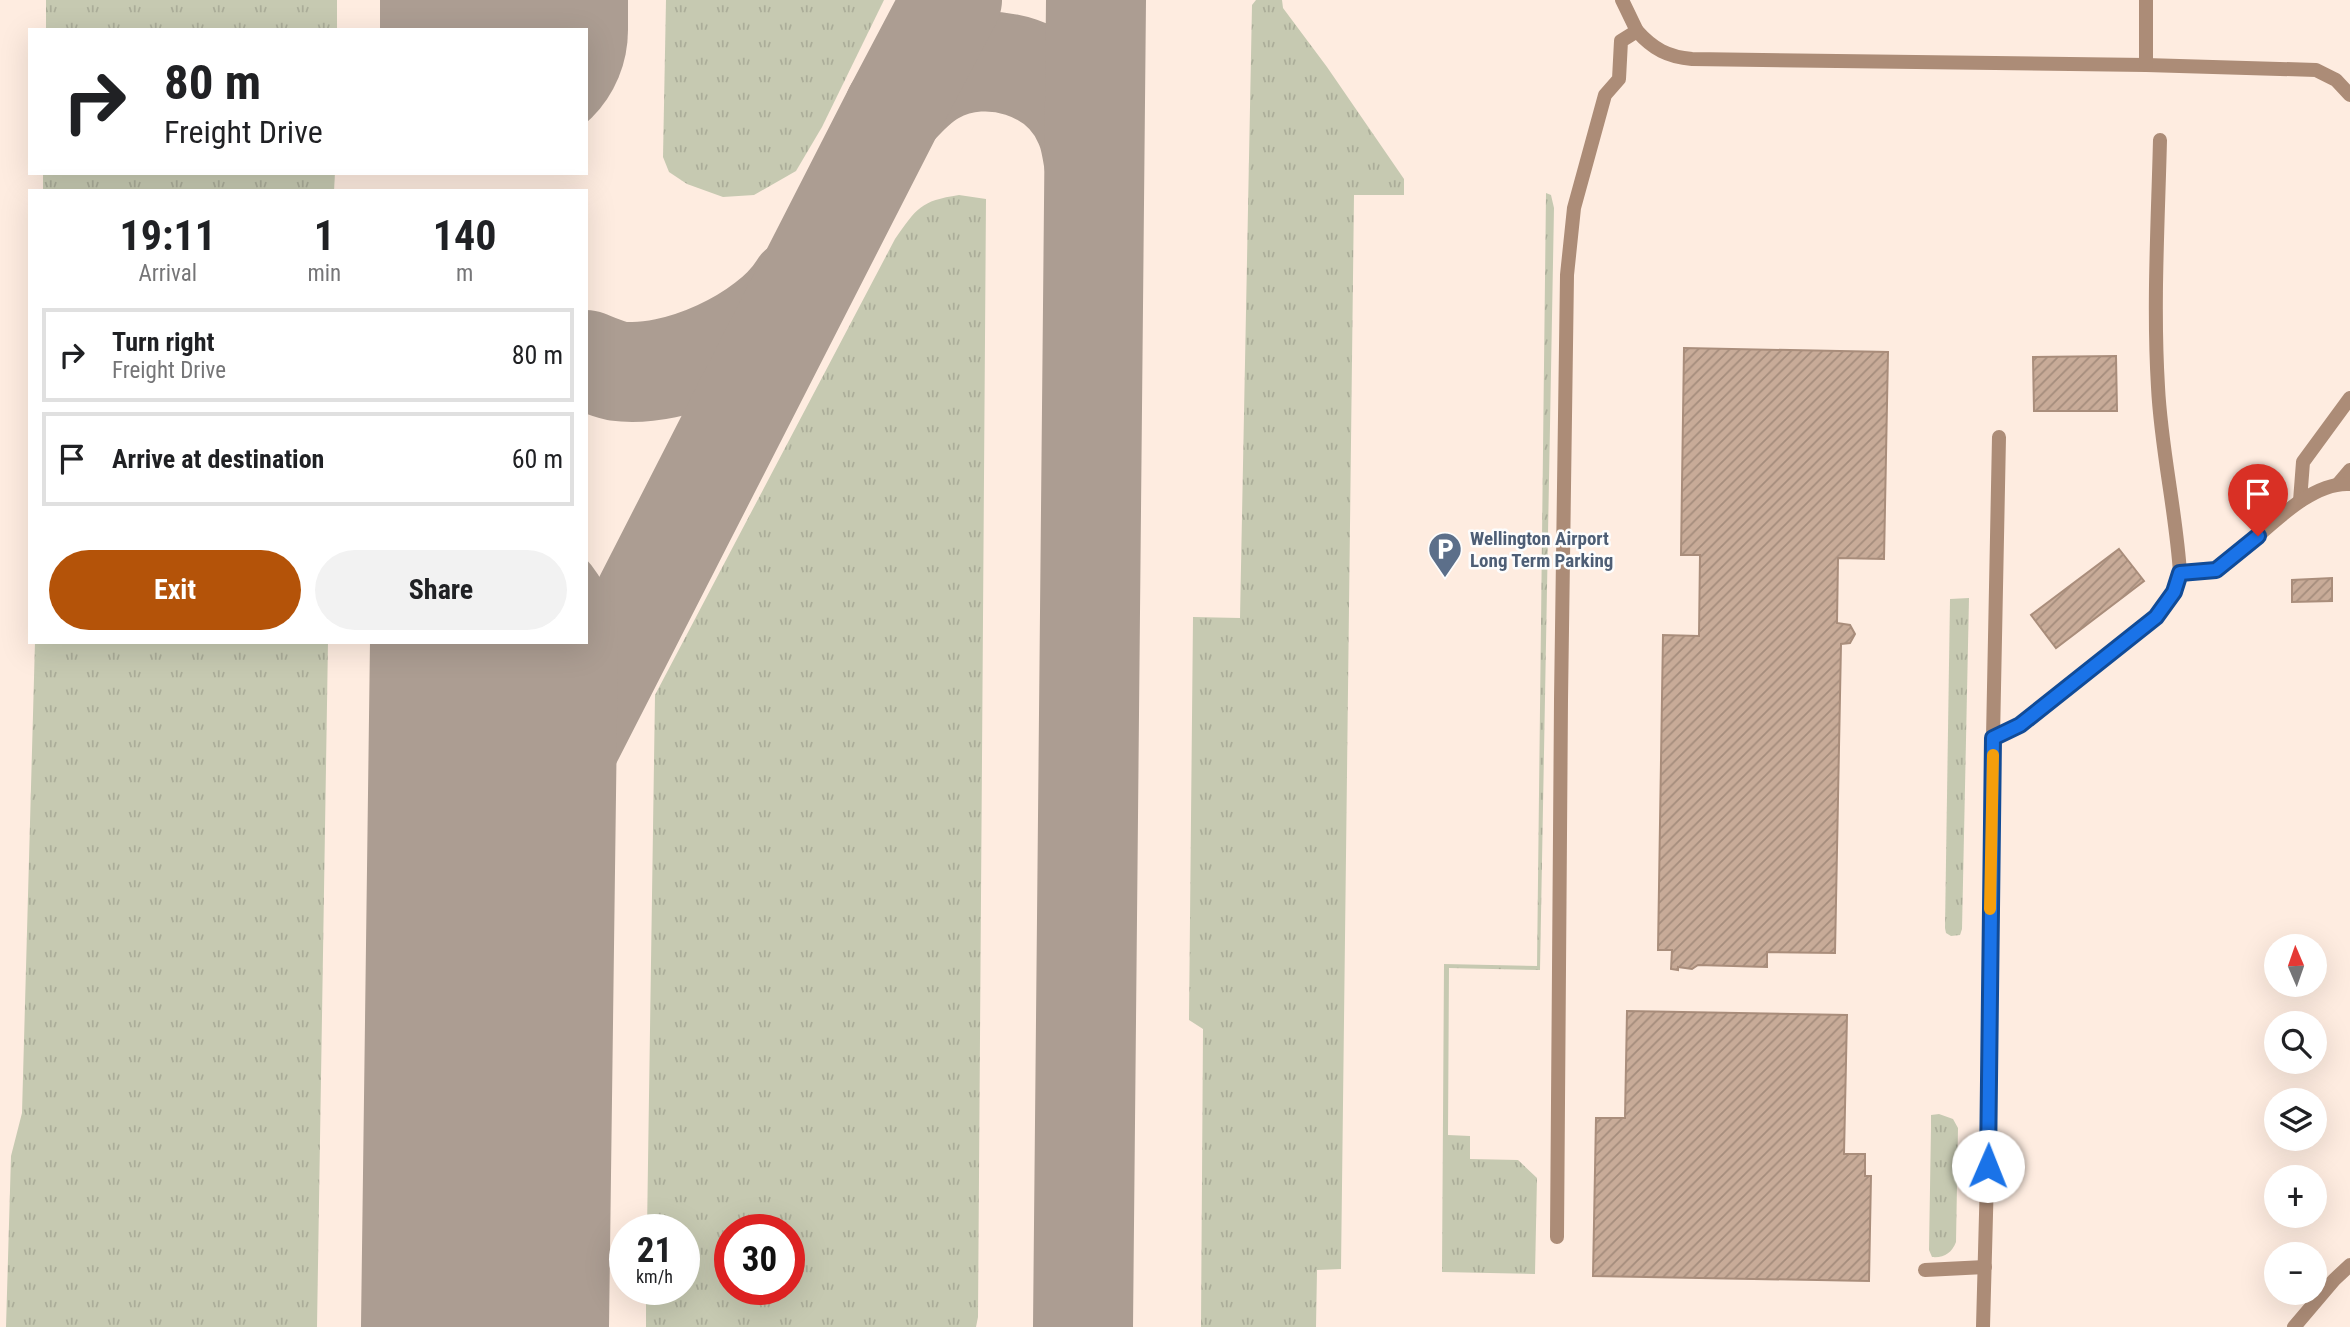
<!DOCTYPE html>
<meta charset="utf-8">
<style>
:root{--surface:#fff;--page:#f2f2f2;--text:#202124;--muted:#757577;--line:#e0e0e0;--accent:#b45309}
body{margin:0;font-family:"Roboto Condensed",sans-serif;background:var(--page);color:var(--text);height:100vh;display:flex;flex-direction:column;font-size:26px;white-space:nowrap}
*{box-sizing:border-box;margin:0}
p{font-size:23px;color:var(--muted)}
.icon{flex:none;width:38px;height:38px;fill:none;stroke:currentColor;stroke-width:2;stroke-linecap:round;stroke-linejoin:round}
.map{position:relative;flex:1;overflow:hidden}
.details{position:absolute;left:28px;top:189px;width:560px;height:455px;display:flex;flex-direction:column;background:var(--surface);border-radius:0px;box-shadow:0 7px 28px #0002}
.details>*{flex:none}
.banner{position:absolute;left:28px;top:28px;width:560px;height:147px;border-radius:0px;box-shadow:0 7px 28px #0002;background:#fff;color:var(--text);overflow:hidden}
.needle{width:46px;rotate:358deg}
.tools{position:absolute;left:2264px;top:934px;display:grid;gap:14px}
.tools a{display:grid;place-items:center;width:63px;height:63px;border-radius:50%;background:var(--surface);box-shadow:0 7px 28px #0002;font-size:35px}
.speed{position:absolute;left:609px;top:1214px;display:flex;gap:14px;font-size:35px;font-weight:700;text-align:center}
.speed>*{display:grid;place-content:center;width:91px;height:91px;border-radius:50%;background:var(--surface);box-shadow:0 7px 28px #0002;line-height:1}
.speed small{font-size:18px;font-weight:400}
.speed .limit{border:10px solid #d22;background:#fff;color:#111}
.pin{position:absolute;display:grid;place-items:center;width:60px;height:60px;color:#fff;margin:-72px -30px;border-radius:50% 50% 50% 0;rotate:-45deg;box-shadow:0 0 7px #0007}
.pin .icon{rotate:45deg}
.me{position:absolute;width:77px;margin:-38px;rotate:1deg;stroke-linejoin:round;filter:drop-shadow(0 0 5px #0008)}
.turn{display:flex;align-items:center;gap:24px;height:147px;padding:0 21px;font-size:32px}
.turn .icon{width:91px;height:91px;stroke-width:2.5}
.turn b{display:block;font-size:49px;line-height:60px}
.eta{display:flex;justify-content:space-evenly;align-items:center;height:119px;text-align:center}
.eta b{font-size:42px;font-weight:700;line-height:49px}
.cta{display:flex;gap:14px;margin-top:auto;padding:14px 21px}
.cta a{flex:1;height:80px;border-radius:42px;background:var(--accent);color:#fff;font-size:28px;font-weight:700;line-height:80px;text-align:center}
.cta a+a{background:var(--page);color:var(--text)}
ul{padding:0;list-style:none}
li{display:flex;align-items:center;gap:21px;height:94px;margin:0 14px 10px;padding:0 7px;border:4px solid var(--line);border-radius:0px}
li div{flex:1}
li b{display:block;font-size:26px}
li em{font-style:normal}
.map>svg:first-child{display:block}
</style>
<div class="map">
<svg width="2350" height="1327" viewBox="0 0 2350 1327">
<defs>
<pattern id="grass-tufts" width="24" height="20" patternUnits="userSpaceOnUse" patternTransform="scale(1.75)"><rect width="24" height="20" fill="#c6c9b1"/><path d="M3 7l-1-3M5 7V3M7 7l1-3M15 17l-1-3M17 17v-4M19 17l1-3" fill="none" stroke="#abad99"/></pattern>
<pattern id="building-hatch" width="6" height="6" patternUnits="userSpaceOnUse" patternTransform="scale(1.75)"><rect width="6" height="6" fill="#c8ab98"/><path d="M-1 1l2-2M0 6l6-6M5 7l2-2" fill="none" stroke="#a48c7c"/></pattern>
</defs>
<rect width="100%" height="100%" fill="#feece0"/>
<g fill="url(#grass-tufts)" fill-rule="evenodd">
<rect x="46" y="0" width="291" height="30"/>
<path d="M666,0H884L822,127L796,171L754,195L723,197L687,184L669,172L663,157Z"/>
<path d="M1256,0H1282L1283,8L1327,67L1404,179V195H1354L1341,1269L1317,1270L1316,1327H1201L1203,1029L1189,1020L1193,617L1240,618L1252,5Z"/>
<path d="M43,173H335L334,191H43Z"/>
<path d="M1546,193L1551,195L1554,208L1540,970L1449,968L1448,1135L1470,1136V1159L1518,1160L1537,1178L1535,1274L1442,1272L1444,964L1537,966Z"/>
<path d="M959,195L986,199L978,1317L976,1327H646V1290H684V1230H647L655,695L895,239C917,208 920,201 959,195ZM730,1230H789V1290H730Z"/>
<path d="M1969,598L1962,929L1960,935L1951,936L1946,933L1945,928L1950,599Z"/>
<path d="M35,642H328L317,1327H6L11,1156L22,1113Z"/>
<path d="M1939,1114L1953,1119L1958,1128L1956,1242C1952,1253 1944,1258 1932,1257L1929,1250L1931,1127V1115Z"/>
</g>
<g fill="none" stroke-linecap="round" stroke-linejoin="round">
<g stroke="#ac9d92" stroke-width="100">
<path d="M894,110C906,97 918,83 935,74C988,45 1062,68 1085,125C1090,136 1092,150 1094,162"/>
<path d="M586,360C596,364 607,369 617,371C675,379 768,337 799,287"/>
<path d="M488,1043L500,936L516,868L545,793L894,110L952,0"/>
<path d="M1083,1327L1096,0"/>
</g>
<g stroke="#ac9d92" stroke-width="248">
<path d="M504,30V0"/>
<path d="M485,1327L494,642"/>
</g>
</g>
<g fill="url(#building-hatch)" stroke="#a98d7b" stroke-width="2">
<path d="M1684,348L1888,352L1884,559L1838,558L1837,623L1850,625L1855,634L1850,643L1841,644L1835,953L1767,952V967L1698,965L1692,969L1678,967V970L1671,969L1672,950H1658L1663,635L1699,636L1700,555H1681Z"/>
<path d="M2116,356L2117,411H2034L2033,357Z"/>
<path d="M2119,549L2144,581L2056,648L2031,615Z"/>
<path d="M2332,578V601L2292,602V580Z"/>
<path d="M1627,1011L1847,1015L1844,1154H1865V1176H1871L1869,1281L1593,1276L1596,1118H1625Z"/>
</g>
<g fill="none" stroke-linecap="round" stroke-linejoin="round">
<g stroke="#ac8c77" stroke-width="14">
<path d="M1637,31C1653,49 1668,57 1692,59L2146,65L2316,70L2336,80L2350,95"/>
<path d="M2146,65V0"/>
<path d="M2160,140C2158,222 2153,305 2158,387C2161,449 2176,511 2180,573"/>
<path d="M2339,483L2350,470"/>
<path d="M2300,501L2303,462L2350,398"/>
<path d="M1993,738L1999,437"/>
<path d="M1557,1237L1561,700L1567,275L1574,208L1605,95L1619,79L1621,41L1637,31L1622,0"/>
<path d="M1925,1270L1985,1267"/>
</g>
<g stroke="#ac8c77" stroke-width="14">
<path d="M1983,1327L1990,1065L1993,738L2020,725L2156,617L2174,592L2180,573C2191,572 2209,573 2218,568C2255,545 2303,481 2350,484"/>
<path d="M2294,1327L2334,1280L2350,1265"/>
</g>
</g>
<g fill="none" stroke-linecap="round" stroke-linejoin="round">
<g stroke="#114b97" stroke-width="18">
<path id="route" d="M1988,1166L1993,738L2020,725L2156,617L2174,592L2180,573L2216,570L2258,536"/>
</g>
<use href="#route" stroke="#1a73e8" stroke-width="12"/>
<path stroke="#f59e0b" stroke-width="12" d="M1990,909L1993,755"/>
</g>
<defs>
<g id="parking-pin" transform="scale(1.75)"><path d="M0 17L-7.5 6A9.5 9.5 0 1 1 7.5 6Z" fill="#5c6f8a" stroke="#fdfdfd"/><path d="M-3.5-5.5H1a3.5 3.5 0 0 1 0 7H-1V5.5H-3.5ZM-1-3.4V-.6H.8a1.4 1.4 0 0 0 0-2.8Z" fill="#fff"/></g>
</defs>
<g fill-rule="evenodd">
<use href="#parking-pin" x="1445" y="549"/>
</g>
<g text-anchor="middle" stroke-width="5" stroke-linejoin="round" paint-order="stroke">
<g font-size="19" font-weight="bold" fill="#4e5e75" stroke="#fdfdfd" text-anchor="start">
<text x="1470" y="545">Wellington Airport<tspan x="1470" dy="22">Long Term Parking</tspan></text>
</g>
</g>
</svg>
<div class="tools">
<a><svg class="needle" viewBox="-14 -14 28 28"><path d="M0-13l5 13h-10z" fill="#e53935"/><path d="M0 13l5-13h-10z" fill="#757577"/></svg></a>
<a><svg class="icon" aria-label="search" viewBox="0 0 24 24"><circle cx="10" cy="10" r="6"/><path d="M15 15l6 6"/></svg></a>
<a><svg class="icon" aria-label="layers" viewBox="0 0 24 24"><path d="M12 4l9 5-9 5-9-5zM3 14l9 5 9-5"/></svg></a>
<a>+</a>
<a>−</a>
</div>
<div class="speed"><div>21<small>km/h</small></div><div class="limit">30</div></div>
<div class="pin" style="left:2258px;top:536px;background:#d93025"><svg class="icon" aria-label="arrive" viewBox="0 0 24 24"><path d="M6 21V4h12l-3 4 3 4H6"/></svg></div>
<svg class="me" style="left:1988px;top:1166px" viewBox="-20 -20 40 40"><circle r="19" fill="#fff"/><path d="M0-13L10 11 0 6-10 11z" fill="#1a73e8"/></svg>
<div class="banner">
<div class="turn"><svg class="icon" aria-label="right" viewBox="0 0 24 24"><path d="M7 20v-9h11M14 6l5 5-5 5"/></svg><div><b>80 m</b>Freight Drive</div></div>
</div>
<section class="details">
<div class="eta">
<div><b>19:11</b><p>Arrival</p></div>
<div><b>1</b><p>min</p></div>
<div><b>140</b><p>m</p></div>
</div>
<ul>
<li><svg class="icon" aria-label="right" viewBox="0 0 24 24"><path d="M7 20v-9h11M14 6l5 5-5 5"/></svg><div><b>Turn right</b><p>Freight Drive</p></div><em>80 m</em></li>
<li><svg class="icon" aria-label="arrive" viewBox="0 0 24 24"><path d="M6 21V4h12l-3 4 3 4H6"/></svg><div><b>Arrive at destination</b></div><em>60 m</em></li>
</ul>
<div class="cta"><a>Exit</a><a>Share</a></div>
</section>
</div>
